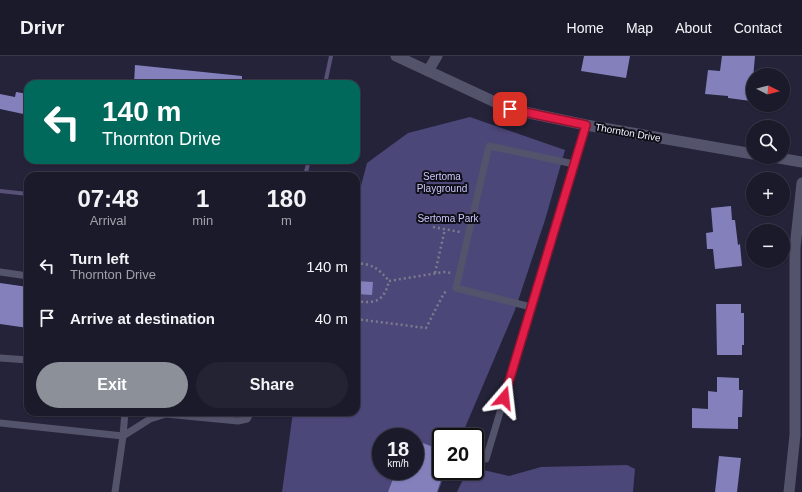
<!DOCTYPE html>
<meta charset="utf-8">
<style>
:root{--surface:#1b1a2b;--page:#242333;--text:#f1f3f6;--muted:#a0a1a9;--line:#393847;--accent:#8c9099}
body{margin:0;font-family:Arial,sans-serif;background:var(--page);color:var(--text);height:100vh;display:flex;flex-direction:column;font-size:15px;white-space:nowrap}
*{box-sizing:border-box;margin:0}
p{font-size:13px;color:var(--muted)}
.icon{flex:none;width:22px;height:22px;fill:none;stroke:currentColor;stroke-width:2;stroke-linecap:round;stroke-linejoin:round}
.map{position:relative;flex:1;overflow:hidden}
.details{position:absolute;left:24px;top:116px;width:336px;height:244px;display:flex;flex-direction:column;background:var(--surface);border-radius:12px;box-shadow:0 1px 3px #0004,0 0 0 1px var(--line)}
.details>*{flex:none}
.guide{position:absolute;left:24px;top:24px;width:336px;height:84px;border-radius:12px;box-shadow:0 1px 3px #0004,0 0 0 1px var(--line);background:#00695c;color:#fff;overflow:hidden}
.needle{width:26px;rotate:96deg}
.fabs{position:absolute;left:746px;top:12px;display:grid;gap:8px}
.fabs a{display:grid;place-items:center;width:44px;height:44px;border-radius:50%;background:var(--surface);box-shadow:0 1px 3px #0004,0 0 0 1px var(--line);font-size:20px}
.speed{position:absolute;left:372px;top:372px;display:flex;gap:8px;font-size:20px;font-weight:700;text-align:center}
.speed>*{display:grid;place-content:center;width:52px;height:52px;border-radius:50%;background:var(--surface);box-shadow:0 1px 3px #0004,0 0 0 1px var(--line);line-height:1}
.speed small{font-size:10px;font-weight:400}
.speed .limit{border:2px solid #111;border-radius:6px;background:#fff;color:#111}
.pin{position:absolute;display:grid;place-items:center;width:34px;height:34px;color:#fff;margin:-17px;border-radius:8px;box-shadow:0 2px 6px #0006}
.me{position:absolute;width:44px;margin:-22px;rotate:17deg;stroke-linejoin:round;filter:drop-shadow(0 0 3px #0008)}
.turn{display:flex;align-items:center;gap:14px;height:84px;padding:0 12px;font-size:18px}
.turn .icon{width:52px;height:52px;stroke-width:2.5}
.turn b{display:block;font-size:28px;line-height:34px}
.eta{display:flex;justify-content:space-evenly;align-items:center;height:68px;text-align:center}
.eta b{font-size:24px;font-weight:700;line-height:28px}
.button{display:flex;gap:8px;margin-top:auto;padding:8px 12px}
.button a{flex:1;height:46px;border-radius:24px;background:var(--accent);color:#fff;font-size:16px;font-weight:700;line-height:46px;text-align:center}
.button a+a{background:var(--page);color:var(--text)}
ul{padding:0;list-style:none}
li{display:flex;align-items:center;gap:12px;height:52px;padding:0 12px}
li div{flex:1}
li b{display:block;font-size:15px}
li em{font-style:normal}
header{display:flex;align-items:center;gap:24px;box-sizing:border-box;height:56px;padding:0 20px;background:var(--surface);border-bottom:1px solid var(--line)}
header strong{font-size:19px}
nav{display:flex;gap:22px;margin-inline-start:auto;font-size:14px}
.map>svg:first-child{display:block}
</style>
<header>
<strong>Drivr</strong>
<nav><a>Home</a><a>Map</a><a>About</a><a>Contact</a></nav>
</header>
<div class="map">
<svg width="802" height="436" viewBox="0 0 802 436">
<rect width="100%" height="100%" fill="#242339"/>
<g fill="#4b4778" fill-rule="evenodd">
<path d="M470,61L565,94L545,164L515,254L461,381H441V415H446L438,436H282L293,356H356V149L367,107L408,77ZM381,381H415V415H381Z"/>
<path d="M627,409L635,413L633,436H457L467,415H475V412L509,420L541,411Z"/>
</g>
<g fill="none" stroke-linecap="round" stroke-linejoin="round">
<g stroke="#585076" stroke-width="4">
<path d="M325,28L331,0"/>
<path d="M305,120L309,104"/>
<path d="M0,135L28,138"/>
</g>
</g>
<g fill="#8380bc">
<path d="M584,0H630L626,22L581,15Z"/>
<path d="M722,0H755L751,45L728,42V40L705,38L708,14L720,15Z"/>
<path d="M135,9L242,20V28H134Z"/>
<path d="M16,36L28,38V59L0,53V38L15,41Z"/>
<path d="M731,150L732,164H735L738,189L740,188L742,210L715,213L713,193H707L706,177L713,176L711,152Z"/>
<path d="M356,225L373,226L372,239L356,238Z"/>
<path d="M0,227L28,231V272L0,268Z"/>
<path d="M716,248H741V257H744V289H742V299H717Z"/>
<path d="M717,321L739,322V334H743L742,361H738V373L692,372V352L708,353V335L717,336Z"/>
<path d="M415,384L441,394V415H444L437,436H388L396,415H415Z"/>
<path d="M719,400L741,402L737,436H715Z"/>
</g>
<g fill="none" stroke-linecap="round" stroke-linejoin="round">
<g stroke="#7d7c8e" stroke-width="2.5" stroke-dasharray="2 3" stroke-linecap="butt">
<path d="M433,171L460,176"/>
<path d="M356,207C373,208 379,213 389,225"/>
<path d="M435,217L445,173"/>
<path d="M389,225L444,216L451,217"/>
<path d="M356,245C376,248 384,245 389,225"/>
<path d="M356,263L426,272L444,237L447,235"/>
</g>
<g stroke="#54536c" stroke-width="7">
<path d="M0,216L28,220"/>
<path d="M531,251L456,232L489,90L574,108"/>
<path d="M0,302L28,304"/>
<path d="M0,367L123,380L125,356"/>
<path d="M486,403L586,69"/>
<path d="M115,436L123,380L150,363L166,358L238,365L247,363L251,356"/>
</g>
<g stroke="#54536c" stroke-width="11">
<path d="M396,0L510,53L586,69L753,98"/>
<path d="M428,15L437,0"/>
<path d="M773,101L802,106"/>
<path d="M789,436L795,379V192L802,127"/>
</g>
</g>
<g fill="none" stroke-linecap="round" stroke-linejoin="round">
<g stroke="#92132f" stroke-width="10">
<path id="route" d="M504,342L586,69L510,53"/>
</g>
<use href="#route" stroke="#e11d48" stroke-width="7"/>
</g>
<g text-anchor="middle" stroke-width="4" stroke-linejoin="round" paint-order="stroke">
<g font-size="10" fill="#f2f2fe" stroke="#0e0e18">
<text transform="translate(628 76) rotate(10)" y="4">Thornton Drive</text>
</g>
<g font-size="10" fill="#cac9fd" stroke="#0e0e18">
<text x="442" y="124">Sertoma<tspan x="442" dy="12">Playground</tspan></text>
<text x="448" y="166">Sertoma Park</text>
</g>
</g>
</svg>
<div class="fabs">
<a><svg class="needle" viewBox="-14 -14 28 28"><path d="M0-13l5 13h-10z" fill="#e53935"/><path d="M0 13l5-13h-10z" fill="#a0a1a9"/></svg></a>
<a><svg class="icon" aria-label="search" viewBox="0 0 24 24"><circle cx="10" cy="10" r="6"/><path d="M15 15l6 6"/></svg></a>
<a>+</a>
<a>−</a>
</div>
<div class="speed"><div>18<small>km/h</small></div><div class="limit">20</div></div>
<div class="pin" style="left:510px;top:53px;background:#d93025"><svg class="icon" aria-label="arrive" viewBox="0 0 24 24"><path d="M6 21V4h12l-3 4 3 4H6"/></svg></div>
<svg class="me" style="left:504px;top:342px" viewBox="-20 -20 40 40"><path d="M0-17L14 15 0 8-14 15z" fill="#e11d48" stroke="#fff" stroke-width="4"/></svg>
<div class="guide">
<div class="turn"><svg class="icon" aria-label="left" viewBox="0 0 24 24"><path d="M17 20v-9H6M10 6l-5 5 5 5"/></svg><div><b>140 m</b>Thornton Drive</div></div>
</div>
<section class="details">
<div class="eta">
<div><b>07:48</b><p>Arrival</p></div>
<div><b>1</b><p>min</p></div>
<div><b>180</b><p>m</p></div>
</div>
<ul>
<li><svg class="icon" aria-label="left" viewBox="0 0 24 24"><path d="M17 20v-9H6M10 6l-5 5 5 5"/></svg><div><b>Turn left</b><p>Thornton Drive</p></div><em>140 m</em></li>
<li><svg class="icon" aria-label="arrive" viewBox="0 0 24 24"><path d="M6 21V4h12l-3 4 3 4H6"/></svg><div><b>Arrive at destination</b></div><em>40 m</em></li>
</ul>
<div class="button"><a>Exit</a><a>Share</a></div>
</section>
</div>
